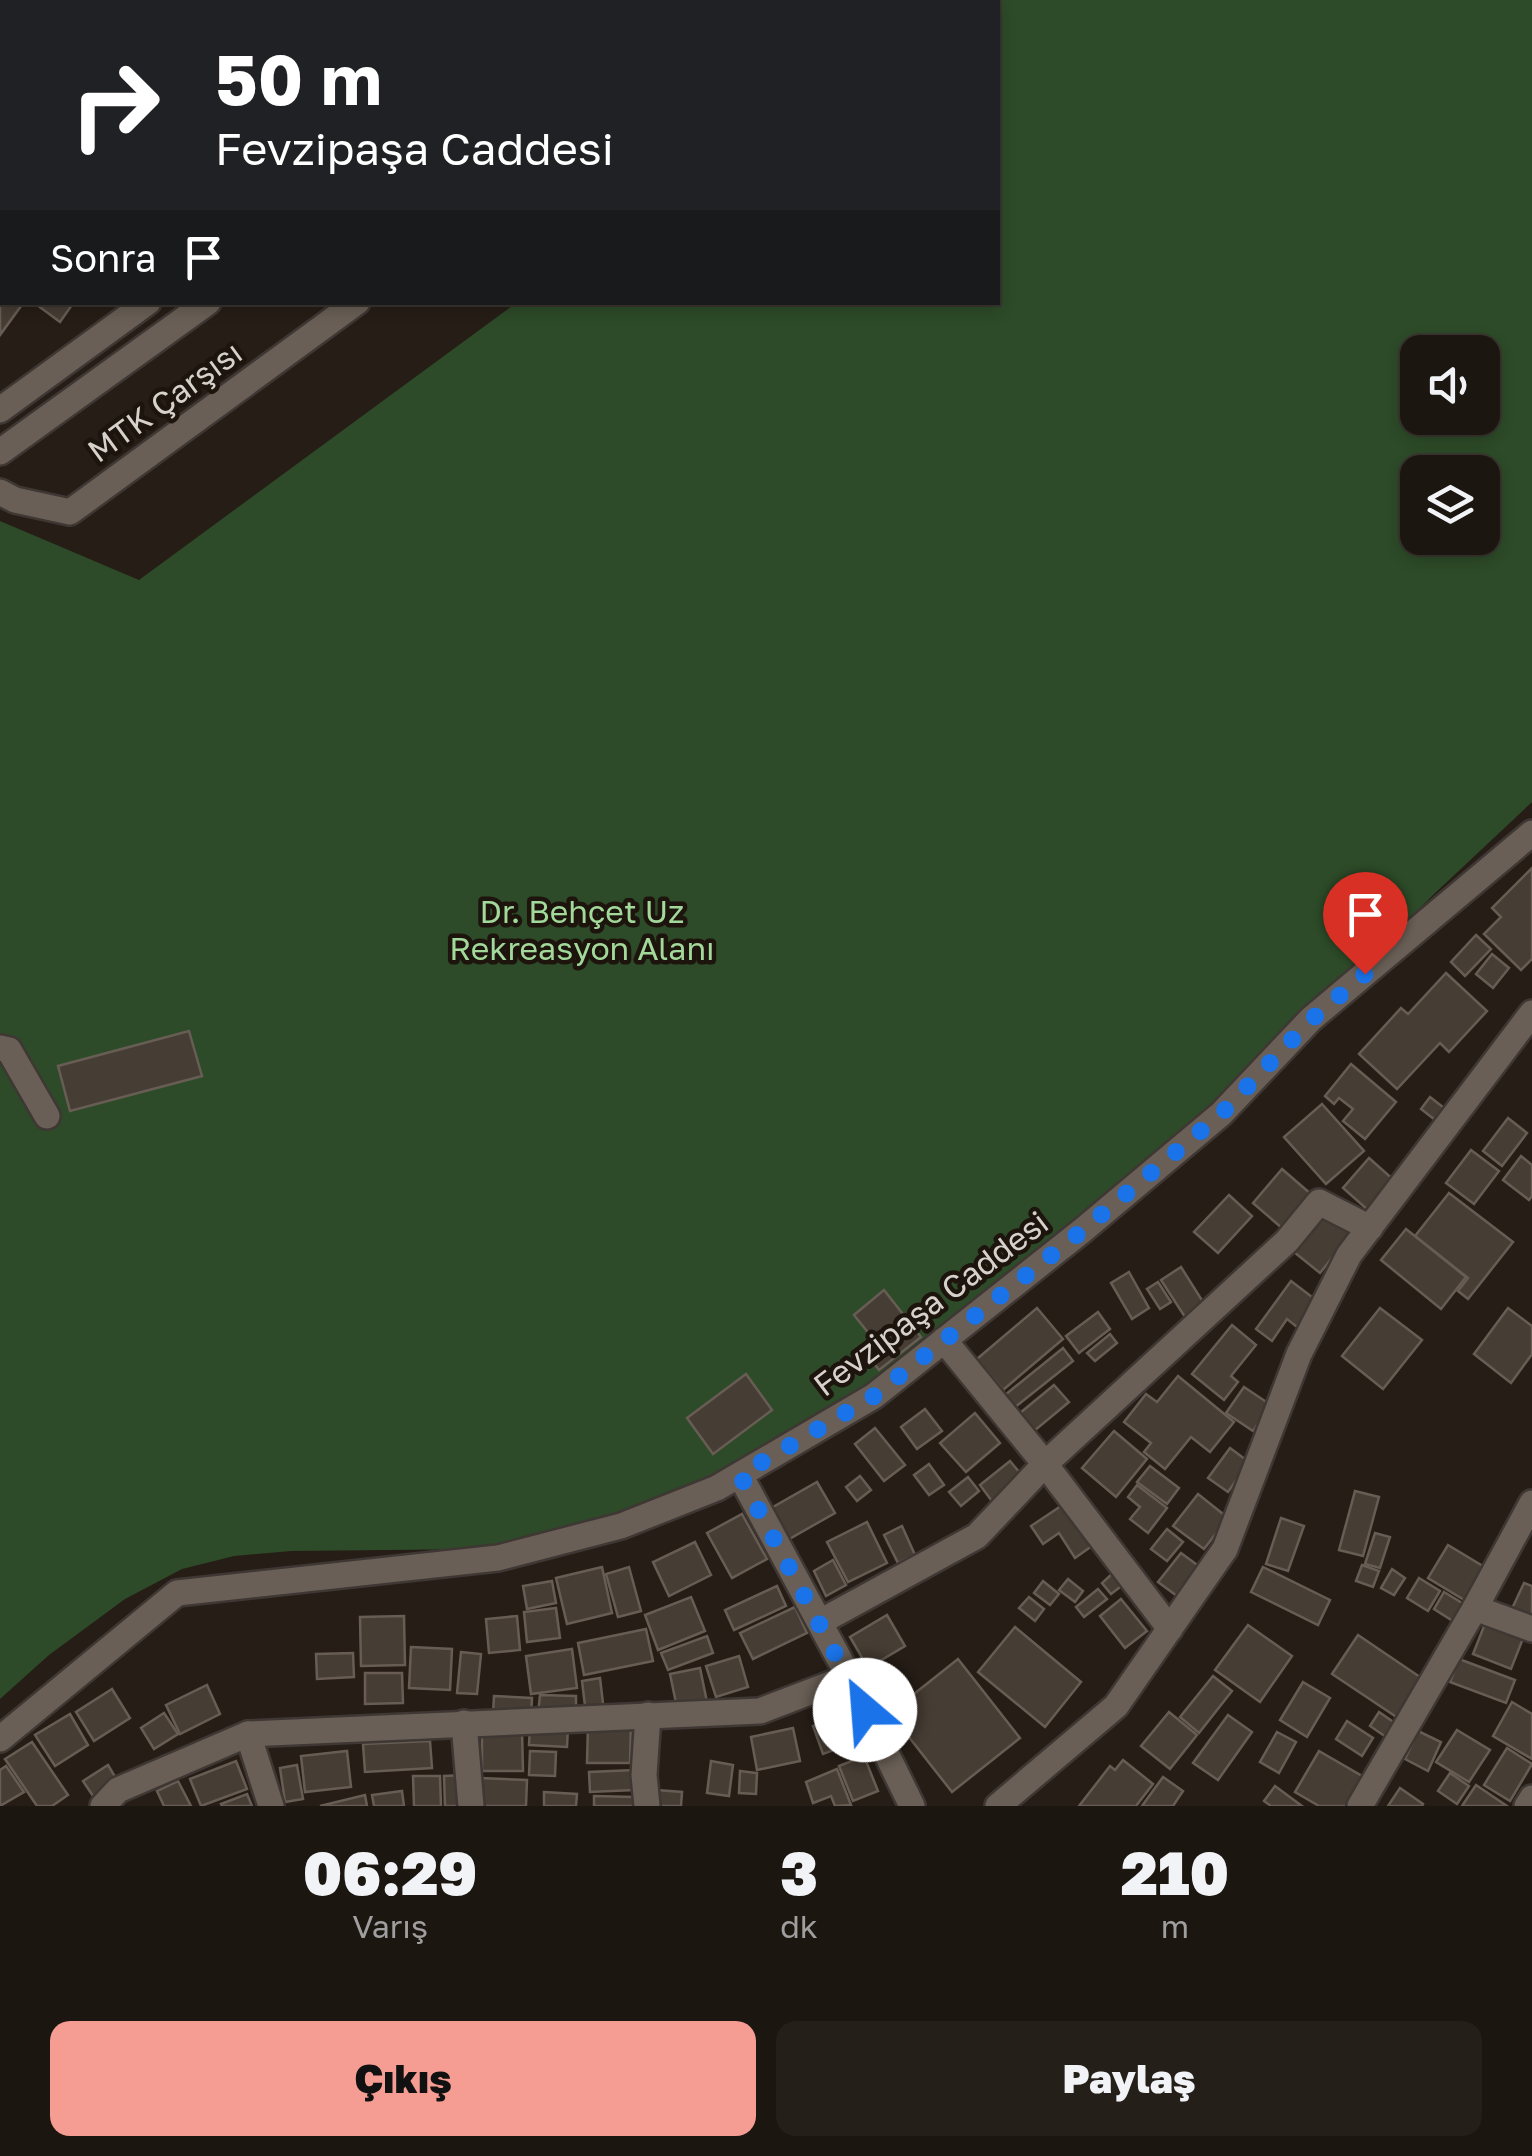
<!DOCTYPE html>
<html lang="tr">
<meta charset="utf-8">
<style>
:root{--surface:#1c1610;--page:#251f19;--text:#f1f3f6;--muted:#a09f9f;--line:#3a3530;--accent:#f59c93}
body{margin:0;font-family:"Golos Text",sans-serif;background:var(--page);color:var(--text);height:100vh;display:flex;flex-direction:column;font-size:38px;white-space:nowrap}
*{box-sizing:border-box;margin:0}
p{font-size:32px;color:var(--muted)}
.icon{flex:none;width:55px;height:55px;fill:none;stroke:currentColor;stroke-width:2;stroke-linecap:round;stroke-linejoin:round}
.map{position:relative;height:1806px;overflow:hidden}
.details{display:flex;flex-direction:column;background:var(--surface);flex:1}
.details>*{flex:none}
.banner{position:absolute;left:0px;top:0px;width:1000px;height:305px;box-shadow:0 5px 15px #0003,0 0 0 2px var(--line);background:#202124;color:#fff;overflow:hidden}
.fabs{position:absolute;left:1400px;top:335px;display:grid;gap:20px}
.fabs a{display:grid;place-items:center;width:100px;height:100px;border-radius:20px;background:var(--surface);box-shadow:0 5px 15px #0003,0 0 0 2px var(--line);font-size:50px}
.pin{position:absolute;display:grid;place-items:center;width:85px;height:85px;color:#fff;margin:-102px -42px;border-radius:50% 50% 50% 0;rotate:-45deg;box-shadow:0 0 10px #0007}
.pin .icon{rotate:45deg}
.me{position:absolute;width:110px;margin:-55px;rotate:333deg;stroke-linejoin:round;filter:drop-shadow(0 0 8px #0008)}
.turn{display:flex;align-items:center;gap:35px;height:210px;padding:0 50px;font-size:45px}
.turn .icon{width:130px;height:130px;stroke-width:2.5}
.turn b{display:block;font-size:70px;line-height:85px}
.then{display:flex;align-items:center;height:95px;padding:0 50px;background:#0003;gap:20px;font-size:38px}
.eta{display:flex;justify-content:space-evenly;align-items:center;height:170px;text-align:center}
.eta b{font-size:60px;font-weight:800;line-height:70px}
.action{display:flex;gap:20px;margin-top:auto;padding:20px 50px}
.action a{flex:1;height:115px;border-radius:20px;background:var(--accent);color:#111;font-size:40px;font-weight:800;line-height:115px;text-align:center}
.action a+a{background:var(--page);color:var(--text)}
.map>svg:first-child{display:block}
</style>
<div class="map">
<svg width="1532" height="1806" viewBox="0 0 1532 1806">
<rect width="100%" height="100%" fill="#261d16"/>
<path fill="#2d4b28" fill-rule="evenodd" d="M871,0H1532V802L1433,895L1218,1111L874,1394L737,1469L620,1517L484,1549L291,1551L234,1556L182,1569L125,1599L49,1655L0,1699V521L139,580L516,303L998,302V2H870ZM1418,352H1482V418H1418ZM1418,472H1482V538H1418Z"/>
<g fill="#463d34" stroke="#675d54" stroke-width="2.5">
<path d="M51,0H292L290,2H49Z"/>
<path d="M2,124V302H24L0,335V127Z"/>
<path d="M33,302H74L60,322Z"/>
<path d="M1532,868V959L1521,970L1484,934L1501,917L1492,908Z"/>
<path d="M1476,935L1491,949L1465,976L1451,962Z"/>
<path d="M1492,954L1509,968L1493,988L1476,974Z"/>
<path d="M1446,973L1487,1011L1449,1052L1440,1043L1397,1089L1359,1054L1401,1008L1408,1014Z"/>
<path d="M189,1031L202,1076L70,1111L58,1066Z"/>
<path d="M1351,1064L1396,1102L1365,1139L1343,1121L1353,1109L1339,1098L1334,1104L1325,1096Z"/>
<path d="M1430,1097L1448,1111L1439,1123L1421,1109Z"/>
<path d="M1322,1104L1364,1151L1326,1184L1284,1137Z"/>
<path d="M1508,1118L1527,1133L1502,1166L1483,1151Z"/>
<path d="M1471,1150L1499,1171L1474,1204L1446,1183Z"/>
<path d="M1521,1156L1532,1165V1196L1529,1200L1503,1180Z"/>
<path d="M1369,1158L1395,1181L1369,1211L1343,1188Z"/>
<path d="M1282,1169L1312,1195L1283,1229L1253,1203Z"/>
<path d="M1449,1193L1513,1242L1468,1299L1458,1291L1468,1278L1415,1236Z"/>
<path d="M1229,1195L1252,1216L1218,1253L1194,1232Z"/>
<path d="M1326,1212L1352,1233L1320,1273L1294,1252Z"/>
<path d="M1406,1229L1466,1277L1441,1309L1381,1260Z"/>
<path d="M1181,1267L1205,1305L1185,1317L1161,1280Z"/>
<path d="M1129,1272L1149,1308L1132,1319L1111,1283Z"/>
<path d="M1291,1281L1316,1300L1297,1327L1287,1319L1272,1341L1256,1329Z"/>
<path d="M1158,1282L1171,1302L1160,1309L1147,1289Z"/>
<path d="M884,1290L921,1337L879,1370L863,1349L874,1340L854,1315Z"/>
<path d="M1037,1308L1063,1339L1003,1390L977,1359Z"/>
<path d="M1380,1308L1422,1340L1383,1389L1342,1356Z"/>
<path d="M1508,1308L1532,1326V1354L1511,1383L1474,1354Z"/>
<path d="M1098,1312L1110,1329L1079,1353L1066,1336Z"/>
<path d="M1232,1325L1256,1345L1231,1376L1238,1382L1224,1400L1192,1374Z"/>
<path d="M1110,1334L1117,1343L1095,1361L1087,1353Z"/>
<path d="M1063,1348L1073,1361L1014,1408L1005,1395Z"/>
<path d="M746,1374L772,1410L713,1454L687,1418Z"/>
<path d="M1178,1376L1234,1422L1210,1452L1191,1437L1165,1469L1144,1452L1151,1443L1124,1422L1146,1394L1157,1402Z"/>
<path d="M1054,1385L1069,1402L1034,1431L1020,1413Z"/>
<path d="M1244,1387L1271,1405L1253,1431L1226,1413Z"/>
<path d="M925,1409L942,1431L917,1449L901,1427Z"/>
<path d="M975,1413L1000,1443L966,1472L940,1443Z"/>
<path d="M875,1428L905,1465L884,1481L855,1444Z"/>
<path d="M1114,1431L1147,1459L1116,1497L1082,1468Z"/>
<path d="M1230,1448L1249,1462L1228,1492L1208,1478Z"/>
<path d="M1010,1461L1025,1479L994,1504L980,1485Z"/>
<path d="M929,1464L944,1485L929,1495L914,1475Z"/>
<path d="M1150,1466L1179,1488L1167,1504L1137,1482Z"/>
<path d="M860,1476L871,1490L857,1501L846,1487Z"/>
<path d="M968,1477L979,1491L961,1506L949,1492Z"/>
<path d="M817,1482L835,1513L784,1542L766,1511Z"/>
<path d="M1137,1485L1167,1508L1148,1533L1130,1519L1140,1507L1128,1497Z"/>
<path d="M1355,1491L1379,1497L1363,1556L1339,1550Z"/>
<path d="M1198,1494L1228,1518L1204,1549L1173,1526Z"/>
<path d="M1064,1504L1092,1546L1075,1558L1059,1533L1043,1544L1031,1526Z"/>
<path d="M742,1514L767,1559L732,1578L707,1533Z"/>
<path d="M1281,1518L1304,1526L1288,1571L1266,1564Z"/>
<path d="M867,1522L887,1563L848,1582L827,1542Z"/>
<path d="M902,1526L915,1555L898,1563L884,1535Z"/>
<path d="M1167,1529L1183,1542L1167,1561L1151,1549Z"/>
<path d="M1375,1533L1390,1537L1380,1568L1365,1564Z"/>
<path d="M695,1542L711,1575L669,1596L653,1562Z"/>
<path d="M1448,1545L1486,1568L1466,1601L1428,1578Z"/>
<path d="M1181,1553L1200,1567L1177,1596L1158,1582Z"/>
<path d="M833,1560L846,1585L826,1596L814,1571Z"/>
<path d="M1362,1565L1379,1571L1373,1587L1356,1581Z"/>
<path d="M602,1567L612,1613L567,1624L556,1578Z"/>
<path d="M629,1567L641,1611L618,1617L606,1574Z"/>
<path d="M1263,1567L1330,1600L1318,1625L1251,1592Z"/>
<path d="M1392,1569L1405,1578L1394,1595L1381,1588Z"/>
<path d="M1114,1572L1124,1584L1111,1594L1102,1583Z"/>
<path d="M1419,1578L1440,1591L1428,1611L1407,1598Z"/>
<path d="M1068,1579L1083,1591L1075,1602L1059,1590Z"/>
<path d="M552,1581L556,1603L527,1609L523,1586Z"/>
<path d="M1043,1581L1059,1594L1050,1605L1034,1593Z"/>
<path d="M1524,1583L1532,1586V1623L1510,1613Z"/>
<path d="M777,1586L786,1606L734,1630L725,1610Z"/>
<path d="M1098,1589L1107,1599L1084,1617L1076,1607Z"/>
<path d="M1444,1592L1467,1606L1456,1623L1434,1609Z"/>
<path d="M691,1597L705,1631L658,1650L645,1615Z"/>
<path d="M1029,1597L1044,1609L1035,1621L1019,1608Z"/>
<path d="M1121,1599L1147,1631L1125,1648L1100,1616Z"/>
<path d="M795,1607L807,1633L753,1659L740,1633Z"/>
<path d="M556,1608L560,1638L527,1642L524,1612Z"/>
<path d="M887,1615L905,1646L868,1668L850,1637Z"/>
<path d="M404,1616L405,1665L361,1666L360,1617Z"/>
<path d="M517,1616L520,1650L489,1653L486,1619Z"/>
<path d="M1486,1621L1524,1636L1511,1669L1473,1654Z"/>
<path d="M1248,1625L1292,1656L1260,1702L1215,1670Z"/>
<path d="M1015,1627L1081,1682L1045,1727L978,1672Z"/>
<path d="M646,1629L653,1661L584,1675L578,1643Z"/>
<path d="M1358,1635L1423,1679L1398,1718L1332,1674Z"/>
<path d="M707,1636L713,1653L668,1670L661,1653Z"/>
<path d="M411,1647L452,1649L450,1690L409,1688Z"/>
<path d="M572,1649L577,1688L531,1694L526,1656Z"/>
<path d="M461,1652L481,1654L477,1694L457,1693Z"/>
<path d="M353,1653L354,1677L317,1679L316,1654Z"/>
<path d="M739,1656L748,1687L716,1697L706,1666Z"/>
<path d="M958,1659L1020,1738L952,1792L890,1713Z"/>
<path d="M1459,1659L1515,1680L1506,1703L1450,1682Z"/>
<path d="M700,1668L707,1702L677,1708L670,1674Z"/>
<path d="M365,1673H402L403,1703L365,1704Z"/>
<path d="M1213,1676L1232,1691L1199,1733L1180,1717Z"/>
<path d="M600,1678L604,1712L586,1714L582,1681Z"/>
<path d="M1303,1682L1330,1698L1307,1737L1280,1720Z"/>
<path d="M207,1685L220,1714L180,1734L166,1705Z"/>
<path d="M112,1689L130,1718L94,1741L76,1712Z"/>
<path d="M540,1695L576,1696V1715L538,1714Z"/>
<path d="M494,1696L532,1698L531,1716L493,1715Z"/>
<path d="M1512,1702L1532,1714V1759L1493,1736Z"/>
<path d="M1169,1712L1197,1735L1170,1769L1141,1746Z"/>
<path d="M1379,1712L1395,1723L1386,1737L1370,1726Z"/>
<path d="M164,1713L178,1734L154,1749L141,1728Z"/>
<path d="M70,1714L88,1745L55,1766L35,1735Z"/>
<path d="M1228,1715L1252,1732L1218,1780L1193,1763Z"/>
<path d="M843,1716L853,1743L823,1754L813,1726Z"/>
<path d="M1347,1721L1373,1738L1362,1756L1336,1739Z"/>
<path d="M588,1724L631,1725L630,1763H587Z"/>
<path d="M530,1726L568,1727L567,1747L529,1745Z"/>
<path d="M793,1728L800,1761L757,1770L751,1737Z"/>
<path d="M1457,1730L1490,1750L1469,1782L1436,1762Z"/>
<path d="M522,1731L523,1771H482V1732Z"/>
<path d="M1418,1731L1441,1742L1428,1771L1405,1759Z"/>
<path d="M1277,1732L1296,1742L1279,1773L1260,1762Z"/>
<path d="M430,1741L432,1768L365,1772L363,1744Z"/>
<path d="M32,1742L68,1795L52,1806H37L5,1759Z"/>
<path d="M1507,1748L1532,1764L1510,1801L1484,1785Z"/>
<path d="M347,1751L351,1787L305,1792L301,1756Z"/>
<path d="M530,1751L556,1752L555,1776L529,1775Z"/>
<path d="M1319,1751L1369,1780L1354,1806H1319L1295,1792Z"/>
<path d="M864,1756L878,1791L853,1801L839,1766Z"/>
<path d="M1123,1760L1153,1784L1136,1806H1079L1110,1766L1115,1770Z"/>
<path d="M236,1761L247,1789L201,1806L190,1779Z"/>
<path d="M711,1761L733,1765L729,1796L707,1793Z"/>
<path d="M108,1765L117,1780L93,1796L83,1781Z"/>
<path d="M297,1765L303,1799L285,1802L280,1768Z"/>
<path d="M6,1766L24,1792L0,1806V1770Z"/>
<path d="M837,1769L851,1805L835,1806L831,1796L813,1803L806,1782Z"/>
<path d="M634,1770V1790L590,1792L589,1772Z"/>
<path d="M740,1771L757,1773L756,1794L739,1793Z"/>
<path d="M1450,1773L1469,1786L1457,1804L1438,1791Z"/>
<path d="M466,1775L467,1806H445L444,1776Z"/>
<path d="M413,1776H440L441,1806H414Z"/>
<path d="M1163,1777L1183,1791L1173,1806H1142Z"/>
<path d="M480,1778L527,1780L526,1806H479Z"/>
<path d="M178,1781L191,1806H164L157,1791Z"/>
<path d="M1476,1785L1507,1806H1462Z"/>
<path d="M1275,1786L1302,1806H1271L1264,1801Z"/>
<path d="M1400,1788L1423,1804L1422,1806H1388Z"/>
<path d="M657,1790L682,1792L681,1806H656Z"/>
<path d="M402,1791L404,1806H374L372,1795Z"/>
<path d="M544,1792L577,1794L576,1806H544Z"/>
<path d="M247,1794L252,1806H222L221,1804Z"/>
<path d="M365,1795L367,1806H320Z"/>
<path d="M594,1796L634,1797L633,1806H594Z"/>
</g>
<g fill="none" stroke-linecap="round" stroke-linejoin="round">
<g stroke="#3e3733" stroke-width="30">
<g id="minor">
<path d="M518,0L520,2"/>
<path d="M553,2L557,0"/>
<path d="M624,2L628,0"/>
<path d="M772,2L775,0"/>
<path d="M0,410L148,302"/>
<path d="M0,452L208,302"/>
<path d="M0,492L15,500L70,512L357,302"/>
<path d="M0,1048L9,1050L47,1116"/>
<path d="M944,1340L1045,1464L1170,1629"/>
<path d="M740,1475L849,1677L912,1806"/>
<path d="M1475,1608L1532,1629"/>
<path d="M820,1622L977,1536L1045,1464L1287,1241L1319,1202L1370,1228"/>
<path d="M464,1723L471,1806"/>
<path d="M248,1734L271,1806"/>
<path d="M0,1739L177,1593L498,1558L621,1526L717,1488L874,1396L1083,1230L1221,1114L1311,1019L1532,833"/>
<path d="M103,1806L118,1790L248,1734L760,1711L849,1677"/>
<path d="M647,1806L644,1775L648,1715"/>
<path d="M998,1806L1116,1706L1225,1549L1299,1354L1349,1255L1532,1013"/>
<path d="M1360,1806L1475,1608L1532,1503"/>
<path d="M1527,1806L1532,1798"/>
</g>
</g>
<use href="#minor" stroke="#695f56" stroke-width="25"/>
</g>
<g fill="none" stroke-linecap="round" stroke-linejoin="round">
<path stroke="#1a73e8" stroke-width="18" stroke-dasharray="0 32.4" d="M865,1710L740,1475L874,1396L1083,1230L1221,1114L1312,1019L1365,974"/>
</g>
<g text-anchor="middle" stroke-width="9" stroke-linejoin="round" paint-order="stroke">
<g font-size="32" fill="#d7d1cc" stroke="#1c140d">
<text transform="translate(165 402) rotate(-36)" y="11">MTK Çarşısı</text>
<text transform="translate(931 1304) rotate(-37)" y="11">Fevzipaşa Caddesi</text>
</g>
<g font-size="32" fill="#a2d99a" stroke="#1c140d">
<text x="582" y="923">Dr. Behçet Uz<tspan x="582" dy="37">Rekreasyon Alanı</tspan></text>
</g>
</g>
</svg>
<div class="fabs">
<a><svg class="icon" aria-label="sound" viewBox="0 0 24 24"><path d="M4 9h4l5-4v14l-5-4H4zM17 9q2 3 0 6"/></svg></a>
<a><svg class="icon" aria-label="layers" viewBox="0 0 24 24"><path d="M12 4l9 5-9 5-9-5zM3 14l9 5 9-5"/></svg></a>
</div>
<div class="pin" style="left:1365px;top:974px;background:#d93025"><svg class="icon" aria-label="arrive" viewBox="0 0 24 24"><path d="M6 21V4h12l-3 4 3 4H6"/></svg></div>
<svg class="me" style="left:865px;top:1710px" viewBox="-20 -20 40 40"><circle r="19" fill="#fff"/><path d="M0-13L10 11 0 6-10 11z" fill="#1a73e8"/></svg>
<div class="banner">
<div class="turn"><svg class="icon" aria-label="right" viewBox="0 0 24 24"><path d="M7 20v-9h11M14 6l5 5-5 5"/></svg><div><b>50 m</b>Fevzipaşa Caddesi</div></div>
<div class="then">Sonra<svg class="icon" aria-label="arrive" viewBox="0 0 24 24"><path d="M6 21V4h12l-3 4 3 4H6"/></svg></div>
</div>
</div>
<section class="details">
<div class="eta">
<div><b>06:29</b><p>Varış</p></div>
<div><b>3</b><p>dk</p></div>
<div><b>210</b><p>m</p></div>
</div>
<div class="action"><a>Çıkış</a><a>Paylaş</a></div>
</section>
